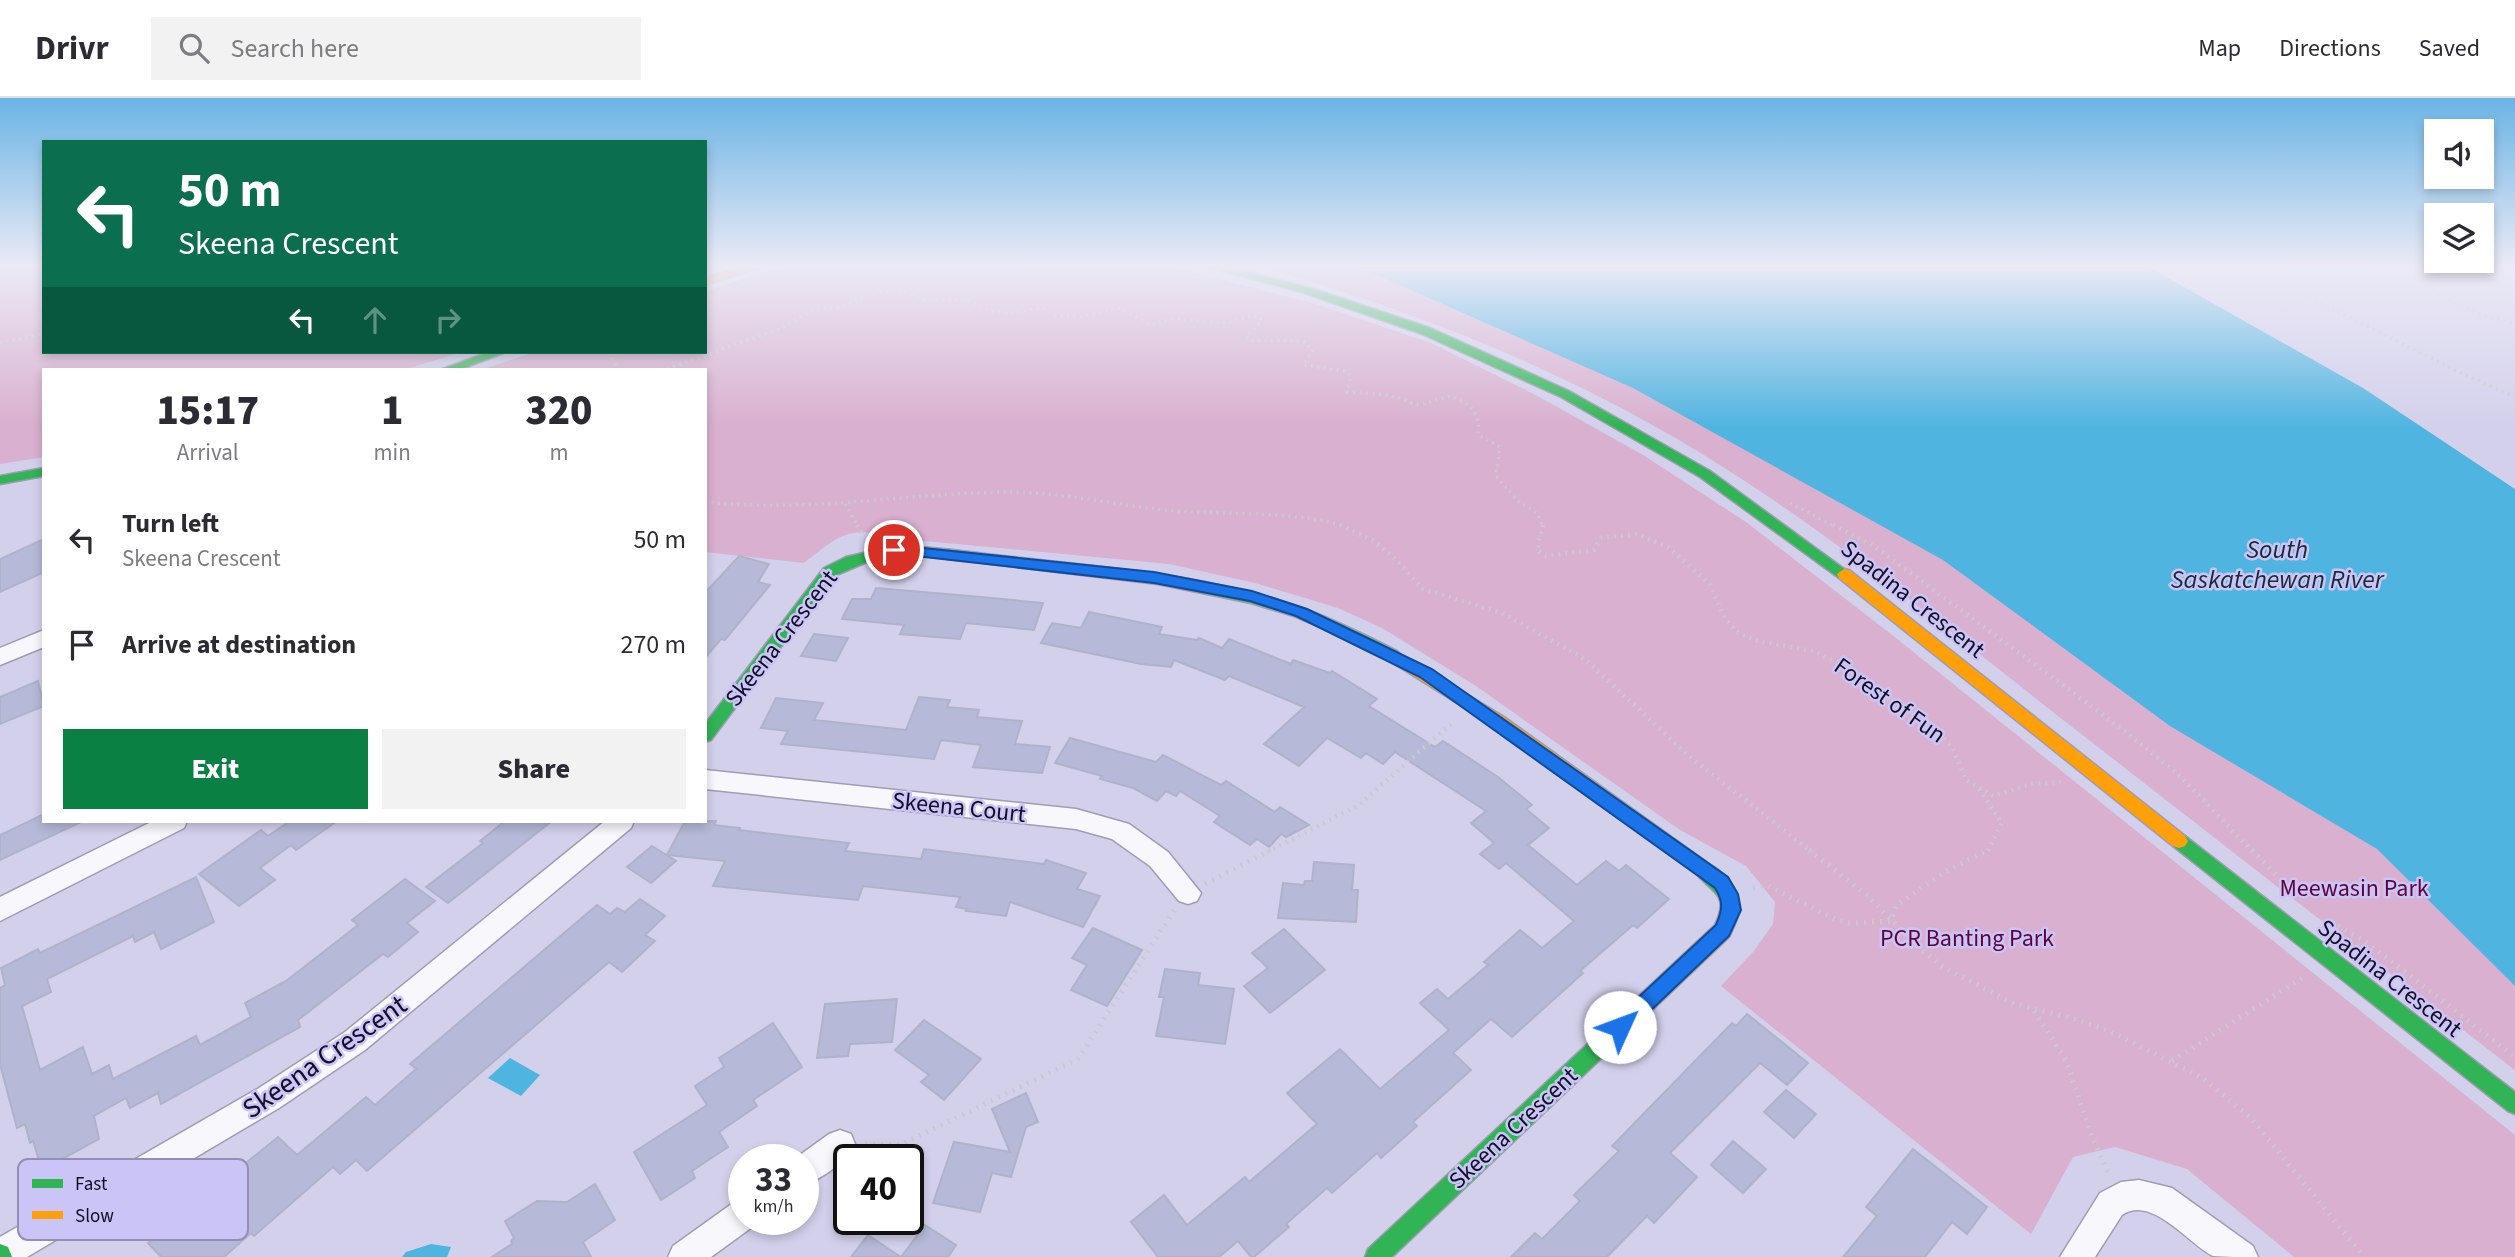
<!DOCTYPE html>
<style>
:root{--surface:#fff;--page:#f2f2f3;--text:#2b2b33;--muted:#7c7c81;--line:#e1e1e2;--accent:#0b8043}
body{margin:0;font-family:"Source Sans 3",sans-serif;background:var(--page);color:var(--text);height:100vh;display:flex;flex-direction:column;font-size:26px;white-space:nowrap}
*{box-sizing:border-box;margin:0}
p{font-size:23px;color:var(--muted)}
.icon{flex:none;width:38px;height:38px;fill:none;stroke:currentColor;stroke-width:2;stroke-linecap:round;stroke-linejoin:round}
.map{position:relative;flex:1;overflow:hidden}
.sheet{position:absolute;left:42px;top:270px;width:665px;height:455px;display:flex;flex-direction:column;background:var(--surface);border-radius:0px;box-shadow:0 4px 10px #0003}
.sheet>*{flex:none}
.hud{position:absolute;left:42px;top:42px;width:665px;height:214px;border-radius:0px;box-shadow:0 4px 10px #0003;background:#0b6e4f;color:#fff;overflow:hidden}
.tools{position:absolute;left:2424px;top:21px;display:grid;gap:14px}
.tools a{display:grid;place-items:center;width:70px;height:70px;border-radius:0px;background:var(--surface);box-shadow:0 4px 10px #0003;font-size:35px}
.speed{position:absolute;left:728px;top:1046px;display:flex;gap:14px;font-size:35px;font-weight:700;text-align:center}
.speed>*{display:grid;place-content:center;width:91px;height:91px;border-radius:50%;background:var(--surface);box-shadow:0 4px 10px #0003;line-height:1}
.speed small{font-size:18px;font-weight:400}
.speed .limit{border:4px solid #111;border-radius:10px;background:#fff;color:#111}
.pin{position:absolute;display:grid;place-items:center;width:60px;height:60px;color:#fff;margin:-30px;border:4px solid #fff;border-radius:50%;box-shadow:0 2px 7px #0007}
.me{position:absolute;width:77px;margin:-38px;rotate:47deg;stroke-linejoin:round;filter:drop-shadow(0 0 5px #0008)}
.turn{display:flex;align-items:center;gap:24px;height:147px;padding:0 21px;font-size:32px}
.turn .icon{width:91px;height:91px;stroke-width:2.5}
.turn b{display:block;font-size:49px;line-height:60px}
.lanes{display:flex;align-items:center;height:66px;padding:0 21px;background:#0003;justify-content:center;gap:35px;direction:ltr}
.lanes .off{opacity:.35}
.eta{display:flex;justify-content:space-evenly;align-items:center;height:119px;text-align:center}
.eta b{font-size:42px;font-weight:800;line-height:49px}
.action{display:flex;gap:14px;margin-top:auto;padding:14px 21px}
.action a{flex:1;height:80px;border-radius:0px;background:var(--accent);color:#fff;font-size:28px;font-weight:800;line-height:80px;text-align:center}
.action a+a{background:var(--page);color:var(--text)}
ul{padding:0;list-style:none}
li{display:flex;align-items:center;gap:21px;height:105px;padding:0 21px}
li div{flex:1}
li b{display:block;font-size:26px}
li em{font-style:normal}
header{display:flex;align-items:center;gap:42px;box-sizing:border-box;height:98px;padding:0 35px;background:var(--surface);border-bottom:2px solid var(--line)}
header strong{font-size:33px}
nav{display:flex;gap:38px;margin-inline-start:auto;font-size:24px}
.search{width:490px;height:63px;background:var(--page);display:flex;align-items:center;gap:18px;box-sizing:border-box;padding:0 24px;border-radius:0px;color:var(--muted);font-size:26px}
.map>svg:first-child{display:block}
</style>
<header>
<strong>Drivr</strong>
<div class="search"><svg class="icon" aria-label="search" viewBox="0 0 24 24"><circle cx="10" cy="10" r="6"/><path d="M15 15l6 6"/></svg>Search here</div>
<nav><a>Map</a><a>Directions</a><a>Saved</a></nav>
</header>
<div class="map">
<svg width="2515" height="1159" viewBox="0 0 2515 1159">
<rect width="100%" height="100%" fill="#d3d0ec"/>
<g fill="#d9b0cf">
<path d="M0,167H44V254H463L406,271H44V359L0,366Z"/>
<path d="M797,167H1164L1316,206L1431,245L1534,296L1643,357L1746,424L1891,536L2515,1037V1159H2294L2187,1071L2115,1049L2073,1059L2031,1136L1721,888L1754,853L1773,826L1775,804L1746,768L1680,732L1476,588L1382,530L1338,510L1255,485L1169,466L903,441C849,429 847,431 804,465L705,454V271H484L535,254H705V194L771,172Z"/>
<path d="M1253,167H1373L1467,206L1899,422L2314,703L2389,760L2515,879V972C2373,863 2231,753 2089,642C1956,539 1825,428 1679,342C1545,264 1402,208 1253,167Z"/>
</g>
<g fill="#50b4e1">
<path d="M1354,167H2145L2363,290L2515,391V888L2377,751L2170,628L1943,462L1633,290Z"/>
<path d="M510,960L540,977L521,998L488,980Z"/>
<path d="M431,1146L451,1149L447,1159H402L406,1154Z"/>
</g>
<g fill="#b6b9d7" stroke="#b0b2ca" stroke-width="2">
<path d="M44,441V474L0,494V461Z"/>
<path d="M739,458L769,466L758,484L770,487L725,542L721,541L705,560V495Z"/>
<path d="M876,490L981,499L1043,505L1034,532L966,525L960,541L900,536L904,527L842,521L852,501H871Z"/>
<path d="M1089,514L1162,529L1159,536L1197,542L1199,540L1222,550L1229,541L1291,566L1293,562L1330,575L1332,573L1377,601L1369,608L1435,649L1443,643L1498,679L1532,707L1526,711L1549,730L1528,747L1577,787L1606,763L1619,773L1626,767L1669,801L1637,830L1633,827L1580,873L1583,875L1512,939L1491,921L1453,955L1471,972L1413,1024L1417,1028L1381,1060L1377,1055L1332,1095L1327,1090L1286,1126L1289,1129L1254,1159H1251L1238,1143L1219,1159H1158L1131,1124L1164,1097L1187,1127L1245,1079L1249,1084L1317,1026L1287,995L1340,951L1380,991L1449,932L1420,905L1437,891L1448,901L1488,867L1484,864L1520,832L1542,850L1574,823L1506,765L1499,771L1480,756L1494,745L1471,725L1486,713L1395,654L1383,666L1366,655L1361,660L1327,640L1299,668L1264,646L1304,609L1229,578L1225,582L1174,562L1171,569L1141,566L1041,545L1052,525L1081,530Z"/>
<path d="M814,536L848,540L836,563L801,558Z"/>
<path d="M38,583L44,608L0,626V599Z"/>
<path d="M919,599L950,602L947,609L979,612L977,619L1022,623L1015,646L1050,649L1042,675L973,669L981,647L941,642L934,661L781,646L788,633L761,630L776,600L823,605L814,622L906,632Z"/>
<path d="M1070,640L1156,664L1163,657L1221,687L1226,683L1275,714L1280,709L1309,727L1286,739L1281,736L1269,749L1257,741L1250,747L1214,724L1220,718L1180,693L1176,698L1166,693L1157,703L1133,690L1100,681L1102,678L1055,665Z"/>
<path d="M44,716V723H83L0,762V737Z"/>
<path d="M290,723H337L296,752L291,747L260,770L275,782L239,808L199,776L261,732L268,738Z"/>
<path d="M505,723H552L448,805L426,789L483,745L480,743Z"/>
<path d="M685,723H716L714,727L740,730L739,732L849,745L845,753L921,761L924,751L1044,766L1046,762L1086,775L1077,791L1100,798L1083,829L1010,804L1006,818L966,813L967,811L956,809L960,799L863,788L858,802L713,788L725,763L667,757Z"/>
<path d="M652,748L676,763L651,785L627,769Z"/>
<path d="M1314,764L1354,767L1352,792H1358L1356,824L1278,820L1283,785L1304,787L1305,783H1312Z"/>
<path d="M196,779L214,824L161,851L154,834L135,844L133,838L47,881L51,894L22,908L40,972L83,949L92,976L109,967L113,981L196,938L200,947L251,919L245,905L286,883L358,827L352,822L405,781L435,803L407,825L418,834L388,859L383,856L298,922L300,929L161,1006L158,995L130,1010L126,1000L94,1018L99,1041L42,1072L33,1043L30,1045L25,1026L17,1030L0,966V890L5,887L1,870L38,851L40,855Z"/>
<path d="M640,801L665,818L645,837L655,843L622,874L609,864L367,1073L356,1062L340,1076L333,1069L254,1138L251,1135L224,1159H161L148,1145L200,1101L212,1114L247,1084L236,1073L278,1039L297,1057L366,999L375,1007L416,971L410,966L597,807L610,816L617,810L625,814Z"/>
<path d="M1093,830L1142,852L1107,908L1071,892L1087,867L1072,860Z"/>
<path d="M1284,831L1325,872L1270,915L1244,888L1268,870L1252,855Z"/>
<path d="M1165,871L1200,875L1198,887L1234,891L1225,946L1156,938L1164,899H1159Z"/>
<path d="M897,901L892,944L850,946L848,958L817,960L825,906Z"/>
<path d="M1747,916L1808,965L1787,987L1760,965L1670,1055L1697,1079L1654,1125L1647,1118L1607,1159H1511L1535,1135L1542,1141L1580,1103L1574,1097L1619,1053L1612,1048L1732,925L1736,928Z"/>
<path d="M924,922L981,961L944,1002L921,984L929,977L895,952Z"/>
<path d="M773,925L802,969L753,1002L757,1008L719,1034L728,1049L692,1073L695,1080L661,1102L634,1054L707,1007L695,988L724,969L719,960Z"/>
<path d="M1786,992L1816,1016L1794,1040L1764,1014Z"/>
<path d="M1026,995L1038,1024L1026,1029L1011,1079L992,1075L980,1114L933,1105L954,1044L1010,1054L992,1011Z"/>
<path d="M1733,1043L1766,1071L1743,1095L1711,1067Z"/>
<path d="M1913,1051L1987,1109L1967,1136L1952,1124L1925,1159H1843L1877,1118L1866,1109Z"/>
<path d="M595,1086L615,1122L583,1144L591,1159H492L512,1146L511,1143L514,1140L505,1123L537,1103L567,1104Z"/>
<path d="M925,1127L956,1147L948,1159H851L868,1137L901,1159Z"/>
</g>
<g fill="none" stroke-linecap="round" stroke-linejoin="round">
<g stroke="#9f9cb3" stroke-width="3">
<g id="street">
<path d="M44,532V549L0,567V550Z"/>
<path d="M705,672L1076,711L1129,726L1168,754L1201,795L1197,803L1188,806L1179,803L1150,768L1112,741L1076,731L705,691Z"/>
<path d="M153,723H187L184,730L0,823V799Z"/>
<path d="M605,723H634L631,730L365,952L279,1010L27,1159H0V1139L259,990L345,934Z"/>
<path d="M840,1032L851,1036L855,1046C847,1064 822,1080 803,1088V1062H793L829,1036Z"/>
<path d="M2139,1082L2172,1090L2253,1148L2258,1159C2245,1159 2224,1159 2213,1158C2189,1146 2151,1096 2122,1117L2095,1159H2060L2100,1095L2121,1084Z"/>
<path d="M744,1101V1122H757L755,1127L711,1159H668L673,1148L733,1105Z"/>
</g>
</g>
<g stroke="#9f9cb3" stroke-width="3">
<g id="fast">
<path d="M1200,167H1219L1310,190L1430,230L1569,293L1710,373L1851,476L1849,480H1839L1700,379L1561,299L1422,236L1302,194Z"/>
<path d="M489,254H506L461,271H443Z"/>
<path d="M44,370V378L0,386V378Z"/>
<path d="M895,448C934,448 972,455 1011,459C1110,470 1211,477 1305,511C1337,523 1367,538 1397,553L1400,557L1397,561H1387L1340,537L1294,518L1251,505L1158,486L917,457L874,461L834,478L711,642L705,644V626L824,470L846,459Z"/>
<path d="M2179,736L2185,738L2515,994V1016L2508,1013L2173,748L2170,743L2173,738Z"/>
<path d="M1703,764C1721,770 1741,791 1739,812C1738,821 1733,830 1729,839L1392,1159H1365L1368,1151L1715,827C1732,792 1707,795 1694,771L1697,766Z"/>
<path d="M0,1146L8,1149L12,1159H0Z"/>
</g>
</g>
<g stroke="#9f9cb3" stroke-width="3">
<g id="slow">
<path d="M749,167H766L705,187V180Z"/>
<path d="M1844,471L1849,472L2185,738L2188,743L2185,748L2179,750L2173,748L1839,480L1837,476Z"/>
<path d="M1392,551L1504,619L1709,766L1712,771L1709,776L1703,778L1697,776L1492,627L1387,561L1384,557L1387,553Z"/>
</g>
</g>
<g stroke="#cac9d1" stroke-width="3.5" stroke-dasharray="2 4.5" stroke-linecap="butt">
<path d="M2245,167L2457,273L2515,299"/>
<path d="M2347,167L2409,176L2443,200L2483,217L2515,226"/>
<path d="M2466,167L2515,183"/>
<path d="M0,245L44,235"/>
<path d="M609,254L618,271"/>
<path d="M667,271L782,230L815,211L838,210L872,196L899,192L927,203L967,202L989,213L1006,215L1042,210L1056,218L1078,219L1120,210L1151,227L1171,221L1227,225L1252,217L1262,222L1246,239L1251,243H1303L1313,252L1303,267L1346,273L1351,279L1347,294L1389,297L1419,307L1450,298C1470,306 1481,314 1478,337L1500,349L1496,378L1518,403L1538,416L1543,429"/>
<path d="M705,404C804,415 902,396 1001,394C1065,393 1128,411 1191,414C1229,416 1311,414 1344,429"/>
<path d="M1790,405L1836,429"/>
<path d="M845,406L858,429"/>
</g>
<g stroke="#cac9d1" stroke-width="4.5" stroke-dasharray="2 5" stroke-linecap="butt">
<path d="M857,427L863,438"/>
<path d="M1340,427L1372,442L1391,457L1423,491L1502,515L1585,561L1690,659L1812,754"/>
<path d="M1543,427L1537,452L1546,458L1594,452L1601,440L1638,436L1669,450L1709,485L1725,520L1736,534L1757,543L1813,553L1837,564L1875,594L1929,624L1952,649L1966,682L1994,698L2031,686L2061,684"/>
<path d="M1833,427L1874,448L2102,616L2177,675L2253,754"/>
<path d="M1979,691L2002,725L1987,754"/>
<path d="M1267,754L1359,707L1454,623"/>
</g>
<g stroke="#cac9d1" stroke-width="5" stroke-dasharray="2 6" stroke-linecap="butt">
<path d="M1809,752L1868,798L1915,846L1941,868L2014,906L2068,919L2112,934L2204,981L2252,1021L2364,1159"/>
<path d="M2252,752L2287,789"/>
<path d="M1205,786L1271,752"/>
<path d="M1753,790L1766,787L1837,822L1849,825L1891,823L1896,808L1946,773L1988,752"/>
<path d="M2338,828L2366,844L2515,959"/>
<path d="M2034,913L2066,962L2092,1039L2110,1079"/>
<path d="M2172,963L2305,878"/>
<path d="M865,1046L900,1047L1078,961L1175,811"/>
</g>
<use href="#street" fill="#f8f8fc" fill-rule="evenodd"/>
<use href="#fast" fill="#30b455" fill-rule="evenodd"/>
<use href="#slow" fill="#ff9f0a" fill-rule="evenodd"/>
</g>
<linearGradient id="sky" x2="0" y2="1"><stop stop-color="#6bb4e5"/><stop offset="0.51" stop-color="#ebeaf6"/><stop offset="1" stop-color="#ebeaf6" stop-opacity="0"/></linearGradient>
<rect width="2515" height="329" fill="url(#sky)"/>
<path fill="#1a73e8" stroke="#114b97" stroke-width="2" d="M894,447L1154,474L1252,493L1307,511L1432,571L1728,779L1738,796L1741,812L1729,838L1627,935L1620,937L1614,935L1611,929L1614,922L1716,827C1722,813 1724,804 1715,790L1420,579L1296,518L1250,503L1154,485L889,455L887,452L889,448Z"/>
<g text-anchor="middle" stroke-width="5" stroke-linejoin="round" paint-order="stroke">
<g font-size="24" fill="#120e23" stroke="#cbc5f7">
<text transform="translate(1913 501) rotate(38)" y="8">Spadina Crescent</text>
<text transform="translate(781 540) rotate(-52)" y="8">Skeena Crescent</text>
<text transform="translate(1890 602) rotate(35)" y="8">Forest of Fun</text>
<text transform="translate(959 709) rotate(6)" y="8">Skeena Court</text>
<text transform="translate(2390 880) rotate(38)" y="8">Spadina Crescent</text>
<text transform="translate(1513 1030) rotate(-43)" y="8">Skeena Crescent</text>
</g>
<g font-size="24" fill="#5e023b" stroke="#cbc5f7">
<text x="2354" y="798">Meewasin Park</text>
<text x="1967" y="848">PCR Banting Park</text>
</g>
<g font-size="26" font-style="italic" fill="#172c36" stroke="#cbc5f7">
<text x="2277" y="460">South<tspan x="2277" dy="30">Saskatchewan River</tspan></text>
</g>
<g font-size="28" fill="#120e23" stroke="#cbc5f7">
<text transform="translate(324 958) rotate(-35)" y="10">Skeena Crescent</text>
</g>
</g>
<rect x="18" y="1061" width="230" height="81" rx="10" fill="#cbc5f7" stroke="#948eb7" stroke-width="2"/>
<rect x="32" y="1081" width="31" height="9" fill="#30b455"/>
<rect x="32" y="1113" width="31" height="8" fill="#ff9f0a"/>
<g font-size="19" fill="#120e23">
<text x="75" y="1092">Fast</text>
<text x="75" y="1124">Slow</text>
</g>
</svg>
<div class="tools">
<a><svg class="icon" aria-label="sound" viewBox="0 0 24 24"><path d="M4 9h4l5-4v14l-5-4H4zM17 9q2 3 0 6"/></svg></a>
<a><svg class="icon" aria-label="layers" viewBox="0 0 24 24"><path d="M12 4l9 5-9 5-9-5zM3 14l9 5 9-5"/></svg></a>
</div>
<div class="speed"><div>33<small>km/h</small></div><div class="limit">40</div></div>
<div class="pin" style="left:894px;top:452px;background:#d93025"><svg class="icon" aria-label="arrive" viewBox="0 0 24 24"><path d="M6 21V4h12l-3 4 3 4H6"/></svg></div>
<svg class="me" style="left:1620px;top:929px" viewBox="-20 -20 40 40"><circle r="19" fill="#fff"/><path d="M0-13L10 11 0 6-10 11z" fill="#1a73e8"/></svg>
<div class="hud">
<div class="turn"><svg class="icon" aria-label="left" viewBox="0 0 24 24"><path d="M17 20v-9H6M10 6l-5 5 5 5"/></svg><div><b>50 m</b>Skeena Crescent</div></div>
<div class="lanes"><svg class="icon" aria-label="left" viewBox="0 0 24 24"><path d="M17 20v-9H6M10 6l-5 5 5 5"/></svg><svg class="icon off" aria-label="ahead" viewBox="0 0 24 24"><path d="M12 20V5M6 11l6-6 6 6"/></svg><svg class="icon off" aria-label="right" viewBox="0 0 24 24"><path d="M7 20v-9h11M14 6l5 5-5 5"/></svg></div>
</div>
<section class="sheet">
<div class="eta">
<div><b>15:17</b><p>Arrival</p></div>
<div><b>1</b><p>min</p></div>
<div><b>320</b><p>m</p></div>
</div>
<ul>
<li><svg class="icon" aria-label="left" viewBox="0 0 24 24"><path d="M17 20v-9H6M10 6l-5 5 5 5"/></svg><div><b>Turn left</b><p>Skeena Crescent</p></div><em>50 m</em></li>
<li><svg class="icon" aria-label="arrive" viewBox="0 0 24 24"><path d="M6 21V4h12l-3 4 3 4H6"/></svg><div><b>Arrive at destination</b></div><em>270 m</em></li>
</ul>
<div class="action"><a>Exit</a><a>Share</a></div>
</section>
</div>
